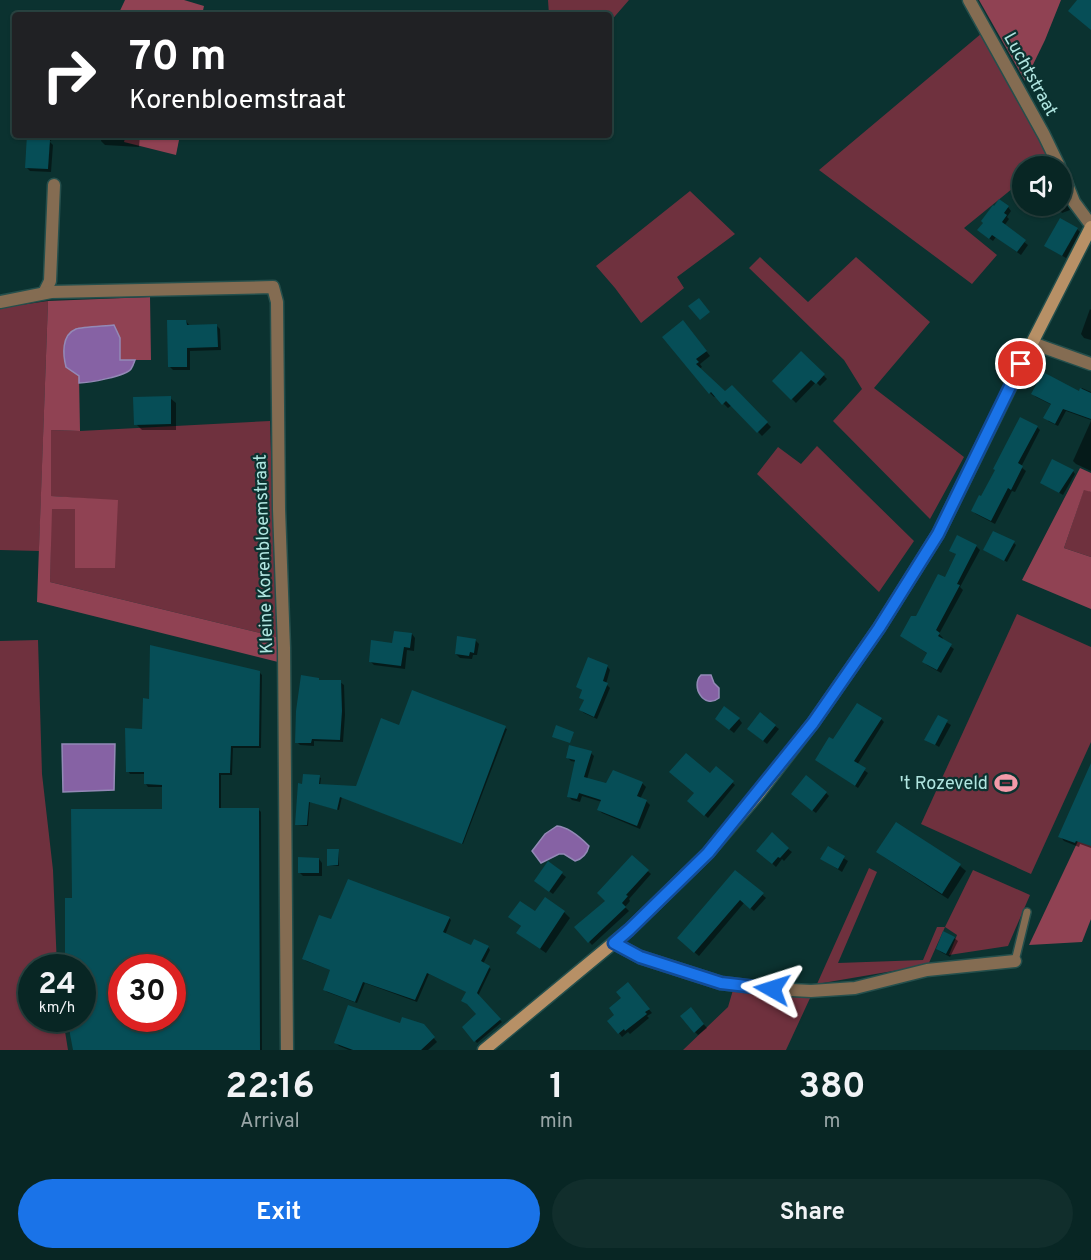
<!DOCTYPE html>
<style>
:root{--surface:#082624;--page:#112e2c;--text:#f1f3f6;--muted:#98a5a6;--line:#294341;--accent:#1a73e8}
body{margin:0;font-family:Overpass,sans-serif;background:var(--page);color:var(--text);height:100vh;display:flex;flex-direction:column;font-size:22px;white-space:nowrap}
*{box-sizing:border-box;margin:0}
p{font-size:20px;color:var(--muted)}
.icon{flex:none;width:33px;height:33px;fill:none;stroke:currentColor;stroke-width:2;stroke-linecap:round;stroke-linejoin:round}
.map{position:relative;height:1050px;overflow:hidden}
.sheet{display:flex;flex-direction:column;background:var(--surface);flex:1}
.sheet>*{flex:none}
.guide{position:absolute;left:12px;top:12px;width:600px;height:126px;border-radius:6px;box-shadow:0 2px 4px #0004,0 0 0 2px var(--line);background:#202124;color:#fff;overflow:hidden}
.buttons{position:absolute;left:1012px;top:156px;display:grid;gap:12px}
.buttons a{display:grid;place-items:center;width:60px;height:60px;border-radius:50%;background:var(--surface);box-shadow:0 2px 4px #0004,0 0 0 2px var(--line);font-size:30px}
.speed{position:absolute;left:18px;top:954px;display:flex;gap:12px;font-size:30px;font-weight:700;text-align:center}
.speed>*{display:grid;place-content:center;width:78px;height:78px;border-radius:50%;background:var(--surface);box-shadow:0 2px 4px #0004,0 0 0 2px var(--line);line-height:1}
.speed small{font-size:15px;font-weight:400}
.speed .limit{border:9px solid #d22;background:#fff;color:#111}
.pin{position:absolute;display:grid;place-items:center;width:51px;height:51px;color:#fff;margin:-26px;border:3px solid #fff;border-radius:50%;box-shadow:0 2px 6px #0007}
.me{position:absolute;width:66px;margin:-33px;rotate:276deg;stroke-linejoin:round;filter:drop-shadow(0 0 4px #0008)}
.turn{display:flex;align-items:center;gap:21px;height:126px;padding:0 18px;font-size:27px}
.turn .icon{width:78px;height:78px;stroke-width:2.5}
.turn b{display:block;font-size:42px;line-height:51px}
.eta{display:flex;justify-content:space-evenly;align-items:center;height:102px;text-align:center}
.eta b{font-size:36px;font-weight:700;line-height:42px}
.cta{display:flex;gap:12px;margin-top:auto;padding:12px 18px}
.cta a{flex:1;height:69px;border-radius:36px;background:var(--accent);color:#fff;font-size:24px;font-weight:700;line-height:69px;text-align:center}
.cta a+a{background:var(--page);color:var(--text)}
.map>svg:first-child{display:block}
</style>
<div class="map">
<svg width="1091" height="1050" viewBox="0 0 1091 1050">
<rect width="100%" height="100%" fill="#0b3230"/>
<g fill="#6f313e">
<path d="M548,0H629L609,23V15H549Z"/>
<path d="M982,33L1051,158L1040,166H1023V180L964,228L997,255L972,284L819,170Z"/>
<path d="M690,191L735,234L677,277L684,288L641,323L615,288L596,266Z"/>
<path d="M760,257L808,302L856,257L930,322L874,388L964,457L930,519L833,421L862,389L844,360L749,268Z"/>
<path d="M48,301L39,551L0,550V308Z"/>
<path d="M270,421L277,637L50,582L51,509H75L118,501L51,496V430L80,431Z"/>
<path d="M817,446L914,541L879,592L757,474L778,447L801,464Z"/>
<path d="M1084,489L1091,492V557L1064,548Z"/>
<path d="M1017,614L1091,647V742L1031,874L921,824Z"/>
<path d="M38,640L42,774L53,870L57,967L32,968V1018L63,1019L68,1050H0V641Z"/>
<path d="M869,868L877,872L838,963L923,960L937,927H945L973,870L1030,895L1008,946L949,955L957,935L945,927L928,965L817,984Z"/>
<path d="M733,990L811,996L786,1050H683L728,1007Z"/>
</g>
<g fill="#904253">
<path d="M125,0H184L204,6L202,15H118Z"/>
<path d="M979,0H1061L1045,40L1025,81Z"/>
<path d="M126,135H180L176,155L124,142Z"/>
<path d="M150,297L151,360H120V338L79,376L80,431L51,430V496L118,500L115,568H75V509H52L50,582L277,637L278,662L37,602L48,301Z"/>
<path d="M1080,468L1091,473V492L1084,490L1064,548L1091,557V609L1022,580Z"/>
<path d="M1087,822L1091,823V919L1082,942L1029,945Z"/>
</g>
<g fill="#8662a4" stroke="#9389b6" stroke-width="1.5">
<path d="M114,325L120,338V360H135C134,363 133,366 131,369C126,376 89,383 79,383V376L66,367C63,355 61,335 76,329C82,327 106,326 114,325Z"/>
<path d="M701,675H711L714,683L719,688V698C704,710 690,686 701,675Z"/>
<path d="M62,744H115L114,790L63,792Z"/>
<path d="M557,826C569,827 581,838 589,846C587,854 582,859 575,861L564,854H559L541,863L532,851L545,834Z"/>
</g>
<g fill="#0007" fill-rule="evenodd">
<path d="M29,135H52L51,141L48,140L53,145L51,172L30,171L26,167Z"/>
<path d="M102,135H140L139,147L105,145L101,141Z"/>
<path d="M1062,191L1070,210L1062,213L1057,206H1062Z"/>
<path d="M1008,207L1011,211L1007,217L1009,219L1004,226L1028,245L1021,255L996,237L993,241L983,234Z"/>
<path d="M1077,229L1080,232L1066,258L1050,249Z"/>
<path d="M1090,309L1091,310V340L1084,338L1081,334Z"/>
<path d="M186,321L190,326H217L220,329L221,350L190,351V370H173L169,366Z"/>
<path d="M687,326L710,356L700,364L702,367L699,369L725,393L732,387L771,427L762,436L732,405L728,408L716,396L714,397L710,393L665,337Z"/>
<path d="M802,353L827,379L820,386L816,382L796,403L774,381Z"/>
<path d="M1082,388L1091,392V420L1066,411L1058,426L1048,421L1052,405L1036,397L1033,394L1080,393Z"/>
<path d="M170,398L176,403V430H142L136,424Z"/>
<path d="M1091,421V471L1076,464L1073,461Z"/>
<path d="M1037,427L1040,430L1021,467L1026,471L1015,492L1012,491L995,524L976,514L973,511Z"/>
<path d="M1073,471L1075,474L1063,495L1042,483Z"/>
<path d="M1014,543L1016,545L1007,562L985,550Z"/>
<path d="M976,546L980,550L960,587L963,590L939,634L943,638L942,640L954,649L941,673L927,665L924,662L928,654L902,636L945,579L958,555L951,550Z"/>
<path d="M412,634L415,638L414,651L407,650L405,669L374,665L371,662L394,645Z"/>
<path d="M475,640L479,644L477,655H473L472,659L460,658L456,654Z"/>
<path d="M607,666L610,670L606,684L610,688L597,719L584,713L581,710L585,701L581,697L583,691L578,687Z"/>
<path d="M259,672L262,675L261,748H233L232,775H221V810H259L261,812L262,1050H74L82,1018V968L73,900L163,810V787H148L146,784V774H130L128,771L143,730L151,700ZM122,968H172V1018H122Z"/>
<path d="M321,682H340L344,685L345,715L343,742L314,741V746L300,745L297,742Z"/>
<path d="M413,692L507,729L463,844L342,797L339,810L310,802L308,826L298,825L297,824L304,785L319,777L321,778L320,785L357,787L400,727Z"/>
<path d="M938,717L951,725L939,747L926,739Z"/>
<path d="M739,719L742,723L734,733L720,722Z"/>
<path d="M881,719L884,722L857,765L868,773L858,788L821,763Z"/>
<path d="M775,726L779,729L767,744L752,732Z"/>
<path d="M591,753L594,756L587,779L607,785L642,783L646,787L640,799L646,801L650,805L640,829L602,813L599,810L602,802L582,796L580,802L572,800L568,796L576,762L571,761L567,757Z"/>
<path d="M717,769L735,785L708,818L689,801Z"/>
<path d="M1091,780V848L1080,844L1079,847L1064,841L1060,836Z"/>
<path d="M826,793L829,796L816,813L796,798Z"/>
<path d="M896,824L960,866L966,871L948,899L884,857L878,852Z"/>
<path d="M828,848L848,861L842,872L822,859Z"/>
<path d="M788,849L792,852L784,861L782,859L776,867L762,854Z"/>
<path d="M338,851L339,852V866H330L328,865Z"/>
<path d="M632,857L651,874L629,899L630,901L625,907L629,911L592,945L576,927L607,901Z"/>
<path d="M319,859L322,863V876H303L299,872Z"/>
<path d="M549,863L566,877L553,894L539,884Z"/>
<path d="M736,872L766,898L754,911L744,903L699,956L682,942Z"/>
<path d="M564,912L570,918L546,953L524,938L518,933L522,927L510,917L536,913Z"/>
<path d="M449,918L451,920L445,935L472,947H488L490,950L483,964L491,969L478,996L502,1022L477,1043L464,1027L478,1014L467,992L429,974L417,1002L365,983L357,1003L327,992L325,990L331,970L306,961L304,959L332,921Z"/>
<path d="M954,938L958,941L950,957L941,952L937,949Z"/>
<path d="M631,988L652,1013L647,1016L649,1018L630,1034L628,1032L622,1037L619,1033L616,1015Z"/>
<path d="M694,1013L707,1028L698,1035L695,1032Z"/>
<path d="M401,1025L427,1030L437,1042L428,1050H349L339,1046L336,1043Z"/>
</g>
<g fill="#064e57" fill-rule="evenodd">
<path d="M1077,0H1091V30L1068,11Z"/>
<path d="M27,135H42L50,140L48,169L25,168Z"/>
<path d="M999,199L1009,206L1004,213L1007,215L1002,222L1026,240L1017,252L992,235L989,239L977,230L983,223L981,221L993,205L994,206Z"/>
<path d="M1060,218L1078,228L1062,256L1044,246Z"/>
<path d="M699,298L710,312L700,320L688,306Z"/>
<path d="M167,320H186L187,325L217,324L218,347L187,348V367H168Z"/>
<path d="M683,320L707,351L696,359L699,362L696,364L725,391L732,385L768,422L757,433L726,401L722,405L711,392L709,394L662,337Z"/>
<path d="M801,351L825,374L816,384L811,380L791,400L772,381Z"/>
<path d="M1043,372L1079,391L1080,388L1091,393V419L1063,409L1055,424L1043,418L1051,404L1031,394Z"/>
<path d="M171,396V424L134,425L133,397Z"/>
<path d="M1020,417L1038,426L1018,463L1023,466L1011,490L1008,488L991,521L971,511L979,495L981,496L995,470L993,469Z"/>
<path d="M1052,459L1074,470L1059,493L1040,483Z"/>
<path d="M993,531L1015,541L1004,561L983,550Z"/>
<path d="M957,535L977,545L957,584L960,585L936,630L940,633L938,636L952,644L937,670L922,662L927,653L900,636L911,616H916L938,574L945,577L956,554L949,551Z"/>
<path d="M394,631L412,633L410,648L404,647L401,666L369,662L371,640L392,643Z"/>
<path d="M457,636L476,639L474,653L470,652L469,656L455,654Z"/>
<path d="M150,645L260,671L259,746H231L230,773H219V808H259L260,1050H73L67,1018H82V968H65V898H72L71,809H162V785L144,784V772H126L125,728L142,729L143,698L149,699ZM122,968H172V1018H122Z"/>
<path d="M588,657L608,665L603,681L608,683L594,717L579,710L584,700L579,698L582,690L576,687Z"/>
<path d="M301,675L319,678V680H341L342,711L340,740L312,739L311,743H295L296,711Z"/>
<path d="M412,690L506,726L462,844L340,797L337,810L309,802L307,825H295L298,783L302,784L303,774L320,775L319,784L356,786L381,718L399,725Z"/>
<path d="M857,703L882,718L854,761L866,768L855,786L815,760L829,737L833,739Z"/>
<path d="M724,706L740,718L729,730L715,719Z"/>
<path d="M760,712L776,725L763,741L747,729Z"/>
<path d="M938,715L948,720L935,745L924,740Z"/>
<path d="M556,725L574,732L570,743L552,737Z"/>
<path d="M569,745L592,751L584,777L606,783L613,770L643,782L637,796L647,800L637,826L597,810L601,800L579,793L577,799L567,797L575,760L566,758Z"/>
<path d="M686,753L710,773L716,766L734,781L704,816L687,801L694,793L669,772Z"/>
<path d="M1091,763V846L1076,841L1075,843L1058,837Z"/>
<path d="M806,775L827,792L812,811L791,794Z"/>
<path d="M896,822L961,864L942,894L876,852Z"/>
<path d="M772,832L789,848L780,858L778,857L772,864L756,851Z"/>
<path d="M828,846L845,856L838,869L820,859Z"/>
<path d="M327,849H339L338,865L327,866Z"/>
<path d="M632,855L649,870L626,895L628,896L622,903L626,907L588,943L574,927L605,901L597,893Z"/>
<path d="M298,857L319,858V873H298Z"/>
<path d="M548,861L563,872L549,892L534,881Z"/>
<path d="M735,870L764,893L750,909L740,900L694,953L677,938Z"/>
<path d="M348,879L450,917L443,932L471,945L474,939L489,946L481,961L490,966L477,993L501,1019L474,1042L462,1027L476,1014L467,1004L461,1001L466,992L427,973L415,1000L363,982L355,1002L323,990L330,970L302,959L319,915L331,919Z"/>
<path d="M545,897L565,911L540,949L516,933L521,926L508,917L520,901L535,911Z"/>
<path d="M943,931L955,937L946,954L936,949Z"/>
<path d="M628,982L650,1009L645,1012L647,1014L625,1031L624,1029L618,1034L607,1021L614,1015L609,1008L621,998L616,992Z"/>
<path d="M348,1005L400,1023L402,1017L424,1024L435,1037L421,1050H353L334,1043Z"/>
<path d="M691,1007L704,1024L694,1033L680,1016Z"/>
</g>
<g fill="none" stroke-linecap="round" stroke-linejoin="round">
<g stroke="#254f4c" stroke-width="10">
<path id="lane" d="M1015,961L1027,912"/>
</g>
<g stroke="#254f4c" stroke-width="15">
<g id="street">
<path d="M969,0L1044,135L1059,166"/>
<path d="M1062,172L1074,202L1091,225"/>
<path d="M44,293L50,281L54,185"/>
<path d="M0,302L51,292L273,287L277,302L279,509L284,648L287,1050"/>
<path d="M1032,343L1091,364"/>
<path d="M614,943L640,957L721,983L772,989L811,991L855,988L927,970L1015,961"/>
</g>
</g>
<g stroke="#254f4c" stroke-width="15">
<path id="secondary" d="M484,1050L629,930L708,853L759,793L813,723L879,628L938,534L1032,343L1091,227"/>
</g>
<use href="#lane" stroke="#846c52" stroke-width="7"/>
<use href="#street" stroke="#846c52" stroke-width="12"/>
<use href="#secondary" stroke="#b79066" stroke-width="12"/>
</g>
<g fill="none" stroke-linecap="round" stroke-linejoin="round">
<g stroke="#114b97" stroke-width="15">
<path id="route" d="M772,989L721,983L640,957L614,943L629,930L708,853L813,723L879,628L938,534L1021,364"/>
</g>
<use href="#route" stroke="#1a73e8" stroke-width="10"/>
</g>
<defs>
<g id="stadium-bare" transform="scale(1.8)"><path d="M0-5a6.5 5 0 1 0 0 10a6.5 5 0 1 0 0-10ZM-3.5-1.8h7v3.6h-7Z" fill="#f39aa9" stroke="#0b3230" stroke-width="2.5" paint-order="stroke"/></g>
</defs>
<g fill-rule="evenodd">
<use href="#stadium-bare" x="1006" y="783"/>
</g>
<g text-anchor="middle" stroke-width="4.5" stroke-linejoin="round" paint-order="stroke">
<g font-size="18" fill="#b0e5e0" stroke="#0b3230">
<text transform="translate(1031 74) rotate(61)" y="6">Luchtstraat</text>
<text transform="translate(263 554) rotate(-92)" y="6">Kleine Korenbloemstraat</text>
</g>
<g font-size="18" fill="#b0e5e0" stroke="#0b3230" text-anchor="end">
<text x="988" y="789">'t Rozeveld</text>
</g>
</g>
</svg>
<div class="buttons">
<a><svg class="icon" aria-label="sound" viewBox="0 0 24 24"><path d="M4 9h4l5-4v14l-5-4H4zM17 9q2 3 0 6"/></svg></a>
</div>
<div class="speed"><div>24<small>km/h</small></div><div class="limit">30</div></div>
<div class="pin" style="left:1021px;top:364px;background:#d93025"><svg class="icon" aria-label="arrive" viewBox="0 0 24 24"><path d="M6 21V4h12l-3 4 3 4H6"/></svg></div>
<svg class="me" style="left:772px;top:989px" viewBox="-20 -20 40 40"><path d="M0-17L14 15 0 8-14 15z" fill="#1a73e8" stroke="#fff" stroke-width="4"/></svg>
<div class="guide">
<div class="turn"><svg class="icon" aria-label="right" viewBox="0 0 24 24"><path d="M7 20v-9h11M14 6l5 5-5 5"/></svg><div><b>70 m</b>Korenbloemstraat</div></div>
</div>
</div>
<section class="sheet">
<div class="eta">
<div><b>22:16</b><p>Arrival</p></div>
<div><b>1</b><p>min</p></div>
<div><b>380</b><p>m</p></div>
</div>
<div class="cta"><a>Exit</a><a>Share</a></div>
</section>
